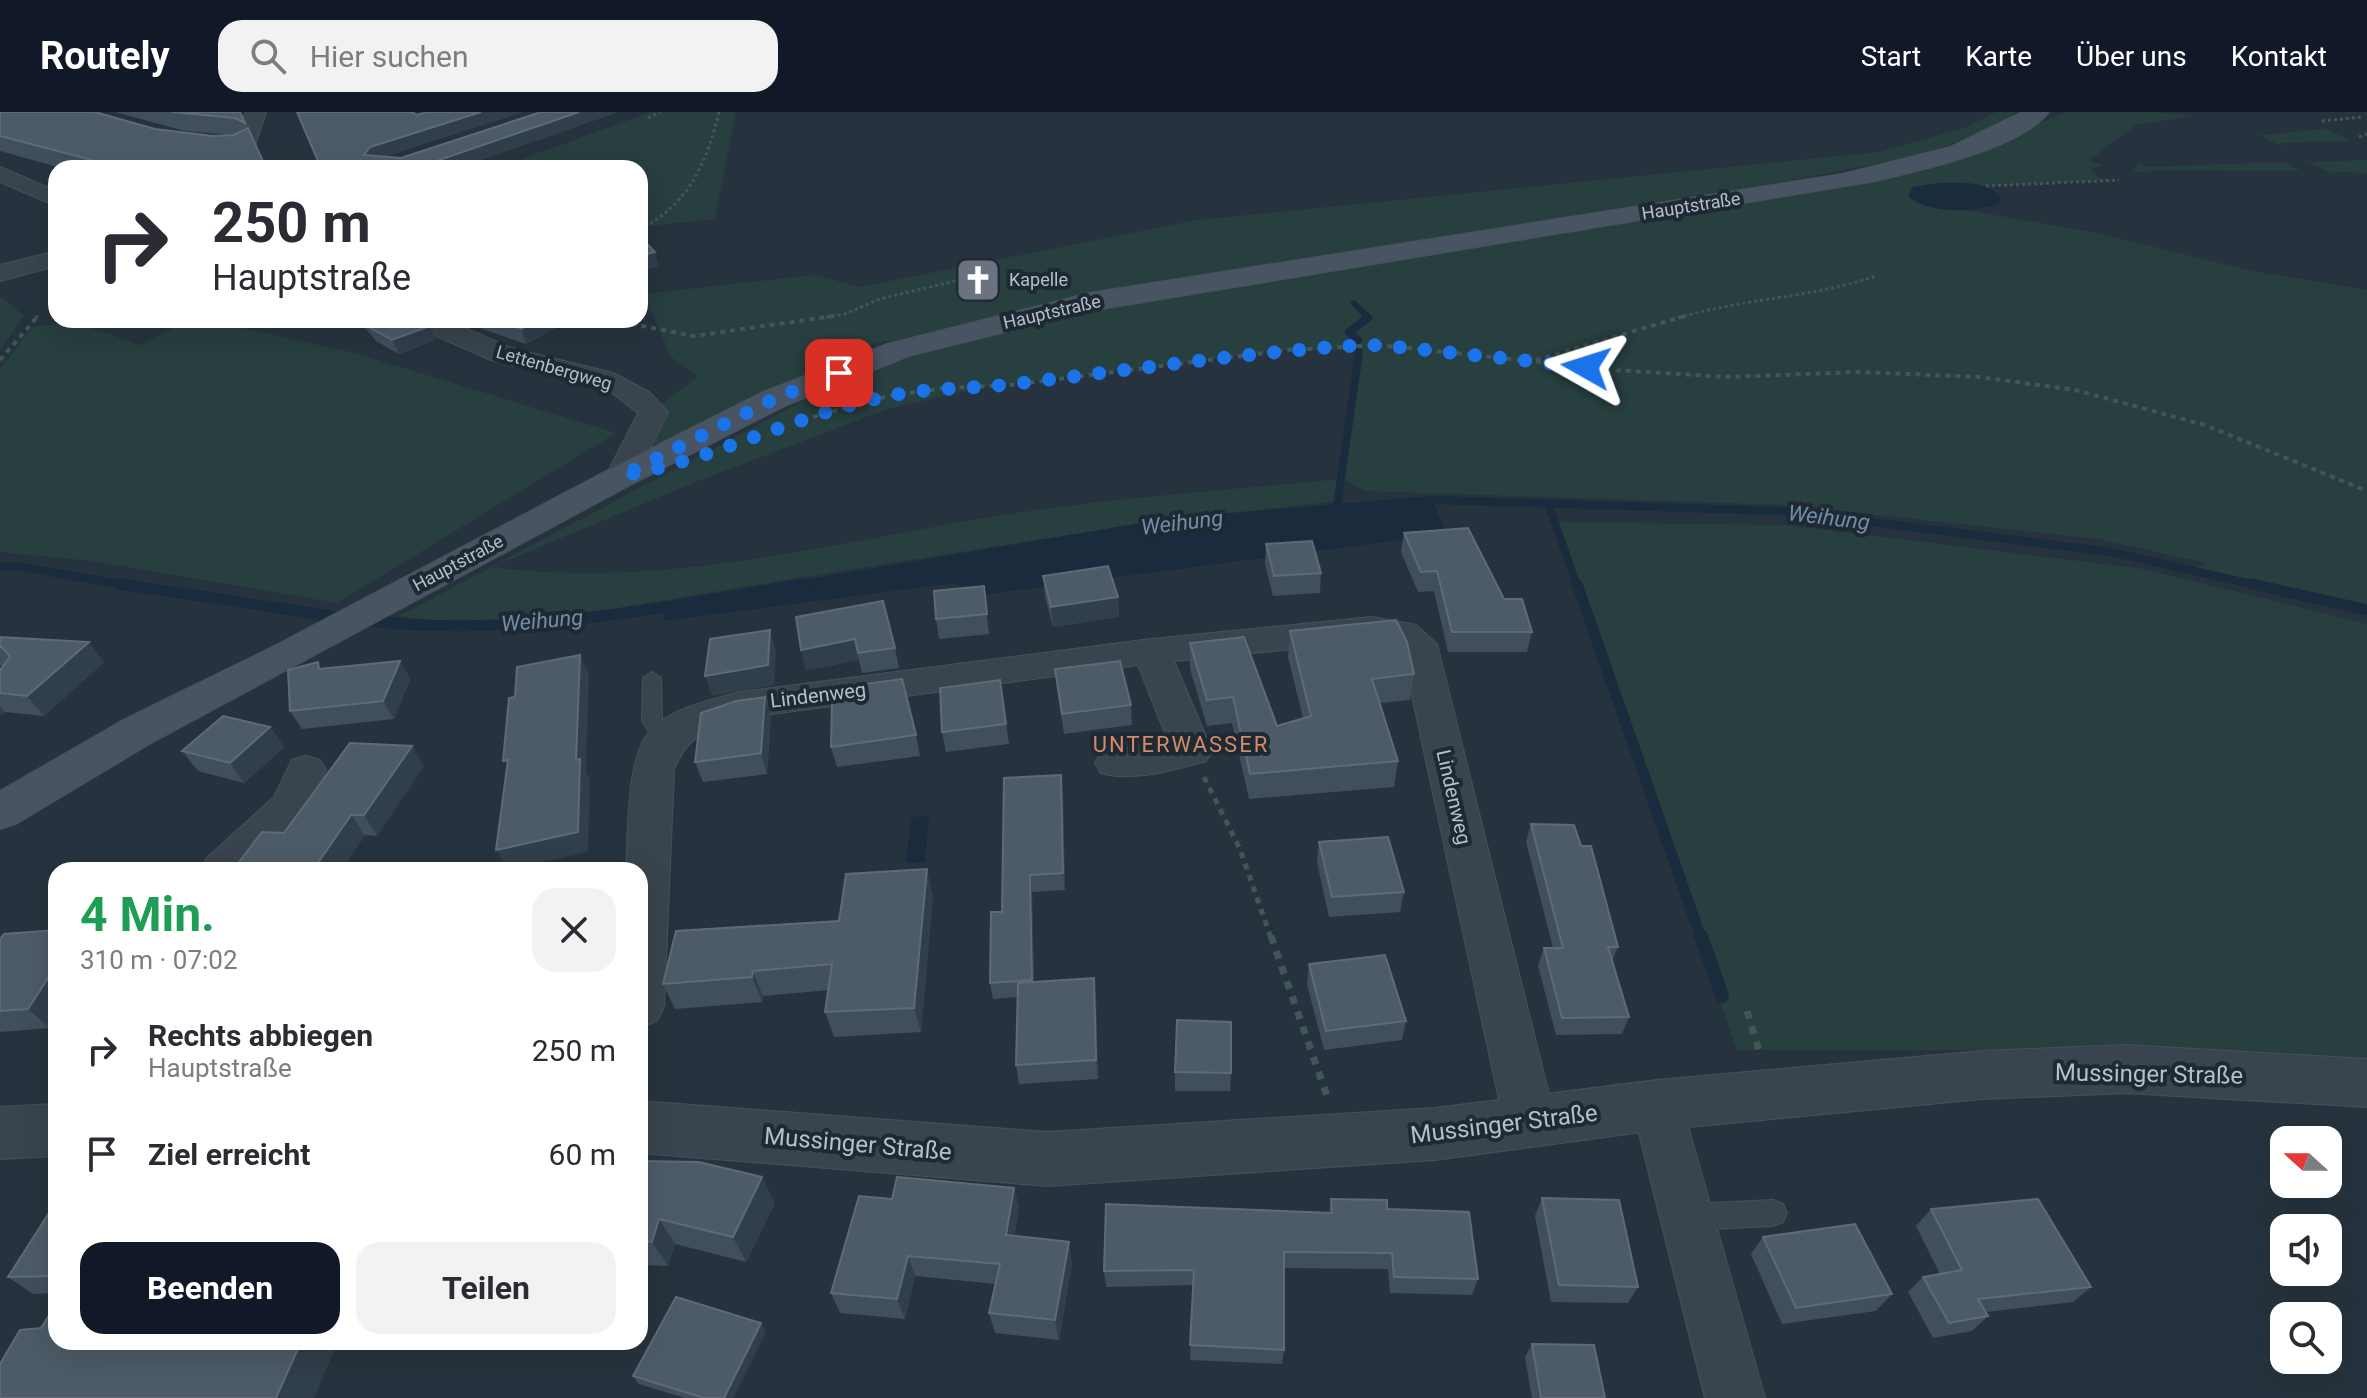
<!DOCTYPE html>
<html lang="de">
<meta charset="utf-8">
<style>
:root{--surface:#fff;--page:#f2f2f3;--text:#2b2b33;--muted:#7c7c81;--accent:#111827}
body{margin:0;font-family:Roboto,sans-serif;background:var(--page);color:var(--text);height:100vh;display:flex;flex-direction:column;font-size:30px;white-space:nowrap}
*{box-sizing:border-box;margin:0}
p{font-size:26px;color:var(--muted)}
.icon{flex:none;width:44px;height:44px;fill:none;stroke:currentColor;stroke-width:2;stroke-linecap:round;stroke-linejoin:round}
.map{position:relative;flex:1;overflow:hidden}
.panel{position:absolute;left:48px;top:750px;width:600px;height:488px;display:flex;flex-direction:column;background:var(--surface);border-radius:24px;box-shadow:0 8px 32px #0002}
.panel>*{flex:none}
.banner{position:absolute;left:48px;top:48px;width:600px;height:168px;border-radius:24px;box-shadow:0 8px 32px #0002;background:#fff;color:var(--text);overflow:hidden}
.needle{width:52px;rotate:291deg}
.fabs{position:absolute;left:2270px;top:1014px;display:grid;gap:16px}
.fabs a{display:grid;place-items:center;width:72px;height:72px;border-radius:16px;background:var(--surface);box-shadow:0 8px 32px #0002;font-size:40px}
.pin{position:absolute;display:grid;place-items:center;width:68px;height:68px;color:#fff;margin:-34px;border-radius:16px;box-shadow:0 4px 12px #0006}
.me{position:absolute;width:88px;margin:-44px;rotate:276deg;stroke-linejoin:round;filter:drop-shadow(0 0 6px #0008)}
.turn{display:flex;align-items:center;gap:28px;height:168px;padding:0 32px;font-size:36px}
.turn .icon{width:104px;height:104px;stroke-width:2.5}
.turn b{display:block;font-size:56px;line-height:68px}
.round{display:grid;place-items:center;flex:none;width:84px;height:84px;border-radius:24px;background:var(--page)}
.head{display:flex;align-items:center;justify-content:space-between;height:136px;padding:0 32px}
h1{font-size:48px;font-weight:700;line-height:60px;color:#1e9e55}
.action{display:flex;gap:16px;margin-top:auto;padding:16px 32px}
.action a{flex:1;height:92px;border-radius:24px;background:var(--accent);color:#fff;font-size:32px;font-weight:700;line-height:92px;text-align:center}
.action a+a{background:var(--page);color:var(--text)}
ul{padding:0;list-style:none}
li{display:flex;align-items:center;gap:24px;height:104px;padding:0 32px}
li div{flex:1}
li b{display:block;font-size:30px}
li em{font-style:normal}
header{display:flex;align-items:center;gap:48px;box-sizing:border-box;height:112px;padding:0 40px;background:var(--accent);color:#fff}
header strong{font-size:38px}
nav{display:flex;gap:44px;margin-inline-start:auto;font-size:28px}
.search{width:560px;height:72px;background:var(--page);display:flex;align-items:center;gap:20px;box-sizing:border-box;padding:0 28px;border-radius:24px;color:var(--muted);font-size:30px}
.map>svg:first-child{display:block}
</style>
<header>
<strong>Routely</strong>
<div class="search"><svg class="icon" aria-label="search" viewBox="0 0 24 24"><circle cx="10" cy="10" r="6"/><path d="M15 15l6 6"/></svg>Hier suchen</div>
<nav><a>Start</a><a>Karte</a><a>Über uns</a><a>Kontakt</a></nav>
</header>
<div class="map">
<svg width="2367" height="1286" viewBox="0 0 2367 1286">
<rect width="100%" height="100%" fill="#26333e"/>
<g fill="#283f3f" fill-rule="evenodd">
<path d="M651,0H736L715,107L640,115V56H497Z"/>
<path d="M1996,0H2015L2007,8L1927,42L1792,68L1860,73L1954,48L2066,0H2156L2193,4L2136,13L2089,48L2102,53L2090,58L2100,67L2098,69L1981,74L1938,71L1913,89L2093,120L2252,159L2367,178V502L2192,457L2206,451L2099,427L1786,393L1365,379L1342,367L1338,389C1146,409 957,440 767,471C655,488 510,523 399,504L925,224C878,231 843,231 807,266L635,341L656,295L698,265L671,245L644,182L814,163L860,175L1197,108L1879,40L1964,16ZM1288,238H1362L1341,367C1229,378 1115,385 1003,403C835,430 663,478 492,455L703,367L888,297L989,274Z"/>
<path d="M2317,13L2360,33L2349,29L2280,31L2283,35L2254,20L2264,23L2323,17Z"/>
<path d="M2279,46L2308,64L2297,59L2152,58L2153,61L2133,59L2140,51L2147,55L2283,50Z"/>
<path d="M2301,46L2312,50L2367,48V61L2334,60L2337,64Z"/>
<path d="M0,184L24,204L0,238Z"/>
<path d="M73,210L140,233L185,210L220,211L351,240L616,321L337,491L93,449L0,440V257L32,215Z"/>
<path d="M1554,410L1785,413L2144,457L2367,512V951L2117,938H1737Z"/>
</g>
<g fill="#192b3c">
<path d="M1938,71C1957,71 1989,68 2001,86L1999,92C1974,100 1929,103 1908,84L1913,75Z"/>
<path d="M1433,388L1446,422L980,483L954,471L663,509L667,495L1171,410Z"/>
<path d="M929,704L925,750L906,751L911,705Z"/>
</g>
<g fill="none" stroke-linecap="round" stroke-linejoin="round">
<path stroke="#192b3c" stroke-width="6" d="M1354,191L1368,206"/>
<g stroke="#192b3c" stroke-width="8">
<path d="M1358,228L1349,220L1368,206L1366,204"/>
<path d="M1548,391L1577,474"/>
<path d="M1337,394L1359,240"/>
<path d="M0,455H21L131,474"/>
<path d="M792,474L1171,410L1433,388L1783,399L2111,440L2260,474"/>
</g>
<g stroke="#192b3c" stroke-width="11">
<path d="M120,472L345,506"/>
<path d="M1577,472L1701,826"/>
<path d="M2252,472L2367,498"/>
<path d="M362,508C509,527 659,496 804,472"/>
</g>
<path stroke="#192b3c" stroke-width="14" d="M1701,824L1722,884"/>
<g stroke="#46505a" stroke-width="2">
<g id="service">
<path d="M652,560L661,566L662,608L675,628L665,635L658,633L642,609L643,566Z"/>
<path d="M1773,1088L1783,1092L1787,1101L1783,1110L1773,1114L1690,1118L1680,1114L1676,1105L1680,1096L1690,1092Z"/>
</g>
</g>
<g stroke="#46505a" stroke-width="2">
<g id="minor">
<path d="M246,0H266L255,33L239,56H217L233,33Z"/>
<path d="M0,55L56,79V94L0,70Z"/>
<path d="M56,139V154L0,169V153Z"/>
<path d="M415,208H447L511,236L613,261L649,280L668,300L633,371H611L606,364L638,301L612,281L593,273L491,248L436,224Z"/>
<path d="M1372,505L1416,513L1437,532L1556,1011L1548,1027L1530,1034L1512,1027L1504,1011L1402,537L1393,531L1372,529L1174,549L1212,639L1206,649C1176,658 1131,670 1101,661L1095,651L1101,641L1168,629L1138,553L742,606C708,616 687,623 674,658L664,895L657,909L640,915V758H626C629,721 625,648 650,619C672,595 711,588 740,580L1151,527Z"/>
<path d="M306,644L320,648L326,658L306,705L250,758H200L207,746L274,685L292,648Z"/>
<path d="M1657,970L1675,977L1682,993L1765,1286H1705L1632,993L1639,977Z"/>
</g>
</g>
<g stroke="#46505a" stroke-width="2">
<g id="tertiary">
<path d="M2126,933L2367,947V995L2126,981L1982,987L1657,1018L1435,1048L1048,1074L640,1041V989L1048,1020L1435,996L1657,968L1982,939Z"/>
<path d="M56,992V1044L0,1047V995Z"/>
</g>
</g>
<g stroke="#46505a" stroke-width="2">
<path id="secondary" d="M2022,0H2049C2022,37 1915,60 1871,70L1090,199L909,244L785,294L634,371L153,630L16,712L0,717V679L123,608L280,531L610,357L763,280L887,232L1089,181L1842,62L1950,35Z"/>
</g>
<g stroke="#415757" stroke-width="3" stroke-dasharray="3 3" stroke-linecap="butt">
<path d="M648,6L660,0"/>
<path d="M2322,9L2362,5"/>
<path d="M2359,25L2367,22"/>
<path d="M1986,74L2119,68"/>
<path d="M640,118C689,91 706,53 719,0"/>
<path d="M36,206L38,203"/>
<path d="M820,206L845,202L880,187L955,169"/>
<path d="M1678,206C1743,186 1812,186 1876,164"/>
</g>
<g stroke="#415757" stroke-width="4" stroke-dasharray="5 5" stroke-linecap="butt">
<path d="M612,208L694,224L834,204"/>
<path d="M0,248L38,204"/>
<path d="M1536,248L1685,204"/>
<path d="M813,305L888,284L945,276L1011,273L1288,238L1379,233L1613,258L1728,265L1860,260L1979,265L2075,278L2205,313L2367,379"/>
</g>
<path stroke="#415757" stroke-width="5" stroke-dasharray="6 6" stroke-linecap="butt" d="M1204,665L1240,737L1271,826"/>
<g stroke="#415757" stroke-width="7" stroke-dasharray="8 8" stroke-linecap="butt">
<path d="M1271,824L1327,984"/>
<path d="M1747,899L1760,942"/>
</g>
<use href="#service" fill="#3a444e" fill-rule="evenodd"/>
<use href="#minor" fill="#3a444e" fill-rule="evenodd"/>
<use href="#tertiary" fill="#3a444e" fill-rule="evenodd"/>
<use href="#secondary" fill="#485461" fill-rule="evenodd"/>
</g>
<g fill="#414f5c">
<path d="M0,0L98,2L155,17L213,24L232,23L185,19L115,0H241L267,56H61L0,39Z"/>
<path d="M358,208H422L436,228L399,242L376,229Z"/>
<path d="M456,208H564L565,211L526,232Z"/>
<path d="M1404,421L1504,487L1532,520L1527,540H1448L1434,479L1418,480L1401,440Z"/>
<path d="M1266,432L1321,461L1320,481L1273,484L1265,452Z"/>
<path d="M1043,464L1118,485L1119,505L1053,515L1045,484Z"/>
<path d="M984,474L989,522L939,527L936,507Z"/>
<path d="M1290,519L1414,562L1410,588L1380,591L1398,649L1394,675L1249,687L1232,611L1207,614L1190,557V531L1277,614L1303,606L1288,545Z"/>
<path d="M0,525L104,550L44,604L5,600L0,603V558L3,554L0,553Z"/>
<path d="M895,536L899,556L862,561L859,548L806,558L801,538Z"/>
<path d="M400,549L410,567L394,607L302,617L290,599L322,556Z"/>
<path d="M1055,557L1131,593L1132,613L1064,622L1057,577Z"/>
<path d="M1000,568L1009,632L946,640L942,620Z"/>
<path d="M765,585L771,605L767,662L703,670L695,650Z"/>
<path d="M270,615L284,635L244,671L198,659L182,639Z"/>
<path d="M916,623L920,644L837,655L831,635Z"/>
<path d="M424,654L377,724L365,723L341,758H233L284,721Z"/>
<path d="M1061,663L1063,680L1065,778L1032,780L1034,870L1096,886L1098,967L1019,972L1016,953L1017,885L993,887L990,871L1002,800Z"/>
<path d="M1531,712L1581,734L1618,835L1612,849L1629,905L1622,922L1556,923L1538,854L1544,836H1553L1526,730Z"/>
<path d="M1319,730L1404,780L1400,800L1329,805L1317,750Z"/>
<path d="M933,783L921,920L834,925L825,900L829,878L763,884L762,890L675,897L663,872L839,809Z"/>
<path d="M56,818V906L50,916L0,920V827Z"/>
<path d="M1309,852L1406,909L1402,928L1324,938L1307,872Z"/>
<path d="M1175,960L1231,961L1230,979H1175Z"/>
<path d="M640,1049L775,1091L746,1150L675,1132L668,1154L640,1153Z"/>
<path d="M1014,1076L1019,1097L1014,1124L1072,1151L1059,1228L995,1221L989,1201L996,1172L915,1164L905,1207L840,1201L831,1181L892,1087Z"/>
<path d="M1542,1086L1638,1175L1628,1191L1551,1190L1535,1104Z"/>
<path d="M1331,1087L1387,1097L1478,1167L1472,1183L1390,1181L1388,1157L1284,1156V1238L1282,1252L1190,1248L1193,1173L1106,1175L1104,1159L1329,1101Z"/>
<path d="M56,1090V1181L33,1182L8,1165Z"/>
<path d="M1931,1097L2091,1175L2073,1190L1986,1200L1988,1204L1972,1219L1933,1226L1908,1180L1923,1165L1940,1162L1916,1114Z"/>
<path d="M1763,1125L1892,1182L1876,1199L1782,1212L1751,1142Z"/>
<path d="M766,1219L733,1286H685L639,1272L633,1264Z"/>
<path d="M1532,1232L1605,1286H1532L1525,1245Z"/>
</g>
<g fill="#313f4b">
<path d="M481,0H524L375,48L364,43L370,35Z"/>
<path d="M579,0H619L459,56H416Z"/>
<path d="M655,140L659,154L640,159V144Z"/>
<path d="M538,208H564L565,211L526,232L521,217Z"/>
<path d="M430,214L436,228L399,242L392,228Z"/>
<path d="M1118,485L1119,505L1053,515L1051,495Z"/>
<path d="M770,518L776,538L774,573L712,584L705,564Z"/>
<path d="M855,527L859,548L806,558L801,538Z"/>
<path d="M89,530L104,550L44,604L27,584Z"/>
<path d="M580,543L589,563L586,659L590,668L588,740L507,758L496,738L576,648Z"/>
<path d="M400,549L410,567L394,607L383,589Z"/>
<path d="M765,585L771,605L767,662L761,641Z"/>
<path d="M0,594L5,600L0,603Z"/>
<path d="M270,615L284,635L244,671L230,651Z"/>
<path d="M412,634L424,654L377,724L364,703Z"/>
<path d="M1061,663L1063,680L1065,778L1063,761Z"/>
<path d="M351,703L365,723L341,758H313Z"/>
<path d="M927,757L933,783L921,920L914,896Z"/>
<path d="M1030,763L1032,780L1034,884L1032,868Z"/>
<path d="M56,854V906L50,916L28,897Z"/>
<path d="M753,859L763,884L762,890L752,865Z"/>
<path d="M1094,866L1096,886L1098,967L1096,948Z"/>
<path d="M762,1065L775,1091L746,1150L733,1125Z"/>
<path d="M1014,1076L1019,1097L1011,1144L1006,1123Z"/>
<path d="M659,1107L675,1132L668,1154L652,1130Z"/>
<path d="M1069,1130L1072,1151L1059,1228L1055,1208Z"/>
<path d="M908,1144L915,1164L905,1207L897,1187Z"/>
<path d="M761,1211L766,1219L733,1286H724Z"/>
<path d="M301,1230H338L314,1286H276Z"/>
</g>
<g fill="#4d5b68" stroke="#5e6b77" stroke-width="2">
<path d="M0,0H95L155,17L213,24L234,23L248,16L266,56H75L72,55L92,48L0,24Z"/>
<path d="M172,0H240L245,11L235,6Z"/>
<path d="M297,0H412L417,3L427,0H481L370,35L364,43L401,46L541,0H579L416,56H321Z"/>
<path d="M640,125L655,140L640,144Z"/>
<path d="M364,208H422L430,214L392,228L369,215Z"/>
<path d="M493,208H538L521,217Z"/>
<path d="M1468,416L1504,487H1522L1532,520H1452L1437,459L1421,460L1404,421Z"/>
<path d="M1312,429L1321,461L1274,464L1266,432Z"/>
<path d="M1108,454L1118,485L1051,495L1043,464Z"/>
<path d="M984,474L987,502L936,507L934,479Z"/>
<path d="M883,489L895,536L858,541L855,527L801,538L796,505Z"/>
<path d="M1396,508L1407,530L1414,562L1372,567L1398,649L1250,662L1233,585L1207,588L1190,531L1244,525L1277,614L1311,604L1290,519Z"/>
<path d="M770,518L768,553L705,564L710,527Z"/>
<path d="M0,525L89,530L27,584L0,581V558L10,545L2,535H0Z"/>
<path d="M580,543L576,648L580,647L578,720L496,738L508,648L503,649L509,586L515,585L517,555Z"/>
<path d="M400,549L383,589L290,599L288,558L318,550L319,557Z"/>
<path d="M1120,549L1131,593L1062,602L1055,557Z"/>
<path d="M902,567L916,623L831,635L832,590L867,586L864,572Z"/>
<path d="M1000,568L1006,612L942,620L940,576Z"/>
<path d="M765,585L761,641L695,650L701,601L736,589Z"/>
<path d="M223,604L270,615L230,651L182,639Z"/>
<path d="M350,631L412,634L364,703H351L313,758H233L262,720L284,721Z"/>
<path d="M1061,663L1063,761L1030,763L1032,868L990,871L991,800H1002L1004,666Z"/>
<path d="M1531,712L1574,713L1581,734H1591L1618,835H1608L1629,905L1562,906L1544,836H1563Z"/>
<path d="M1388,725L1404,780L1332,785L1319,730Z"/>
<path d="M927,757L914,896L825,900L832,852L753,859L752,865L663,872L676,819L839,809L846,762Z"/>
<path d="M56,818V854L28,897L0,899V827L4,822Z"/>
<path d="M1385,843L1406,909L1326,919L1309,852Z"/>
<path d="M1094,866L1096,948L1016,953L1018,871Z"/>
<path d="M1177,908L1231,910V961L1175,960Z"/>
<path d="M640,1049L699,1050L762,1065L733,1125L659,1107L652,1130L640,1129Z"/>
<path d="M897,1065L1014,1076L1006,1123L1069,1130L1055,1208L989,1201L1000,1152L908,1144L897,1187L831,1181L859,1084L892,1087Z"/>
<path d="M1542,1086L1619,1088L1638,1175L1559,1173Z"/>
<path d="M1331,1087L1387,1088V1097L1469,1100L1478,1167L1394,1165L1392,1141L1284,1140V1238L1190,1233L1194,1158L1104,1159L1106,1092L1332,1101Z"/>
<path d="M2038,1087L2091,1175L1978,1187L1988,1204L1949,1211L1923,1165L1962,1158L1931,1097Z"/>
<path d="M56,1090V1164L8,1165Z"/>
<path d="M1855,1112L1892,1182L1796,1196L1763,1125Z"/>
<path d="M676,1185L761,1211L724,1286H704L633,1264Z"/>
<path d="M56,1192V1230H301L276,1286H0V1252L20,1218L41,1216Z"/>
<path d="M1532,1232L1594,1233L1605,1286H1541Z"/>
</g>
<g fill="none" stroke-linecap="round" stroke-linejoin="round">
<path stroke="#1a73e8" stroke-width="14" stroke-dasharray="0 25.2" d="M839,261L774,287L622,364C714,348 797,302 889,284C932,275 977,277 1021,271C1130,258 1238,242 1347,234L1379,233L1586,255"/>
</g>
<defs>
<g id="church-square" transform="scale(2.3)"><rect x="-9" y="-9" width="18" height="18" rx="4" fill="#6b7280" stroke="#1e2933"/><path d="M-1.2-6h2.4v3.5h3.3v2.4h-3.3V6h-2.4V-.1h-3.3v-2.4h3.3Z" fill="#fff"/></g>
</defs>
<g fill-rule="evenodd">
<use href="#church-square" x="978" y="168"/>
</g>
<g text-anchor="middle" stroke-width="8" stroke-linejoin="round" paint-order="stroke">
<g font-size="18" fill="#b6bfc9" stroke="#1e2933">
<text transform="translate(1691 94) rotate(-9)" y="6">Hauptstraße</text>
<text transform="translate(1052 200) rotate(-13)" y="6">Hauptstraße</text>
<text transform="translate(554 256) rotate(16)" y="6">Lettenbergweg</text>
<text transform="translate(458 451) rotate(-28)" y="6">Hauptstraße</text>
</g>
<g font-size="18" fill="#b6bfc9" stroke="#1e2933" text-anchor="start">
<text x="1009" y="174">Kapelle</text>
</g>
<g font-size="20" fill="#b6bfc9" stroke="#1e2933">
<text transform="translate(818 583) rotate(-7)" y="7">Lindenweg</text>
<text transform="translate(1454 685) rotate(77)" y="7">Lindenweg</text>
</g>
<g font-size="22" font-style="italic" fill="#708da7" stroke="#1e2933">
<text transform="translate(1829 405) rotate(7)" y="8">Weihung</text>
<text transform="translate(1182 410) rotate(-7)" y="8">Weihung</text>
<text transform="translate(542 508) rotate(-5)" y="8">Weihung</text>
</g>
<g font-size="22" letter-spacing="2" fill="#d18b69" stroke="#1e2933">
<text x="1181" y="640">UNTERWASSER</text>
</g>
<g font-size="24" fill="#b6bfc9" stroke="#1e2933">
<text transform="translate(2149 962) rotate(1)" y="8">Mussinger Straße</text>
<text transform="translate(1504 1012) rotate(-7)" y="8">Mussinger Straße</text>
<text transform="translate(858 1032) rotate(5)" y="8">Mussinger Straße</text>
</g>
</g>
</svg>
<div class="fabs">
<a><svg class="needle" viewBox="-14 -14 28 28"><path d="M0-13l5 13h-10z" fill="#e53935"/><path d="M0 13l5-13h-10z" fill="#7c7c81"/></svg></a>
<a><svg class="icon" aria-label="sound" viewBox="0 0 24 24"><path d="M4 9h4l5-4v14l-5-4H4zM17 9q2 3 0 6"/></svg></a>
<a><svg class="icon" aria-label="search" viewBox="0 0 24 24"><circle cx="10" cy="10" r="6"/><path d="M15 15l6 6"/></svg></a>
</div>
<div class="pin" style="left:839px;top:261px;background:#d93025"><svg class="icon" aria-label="arrive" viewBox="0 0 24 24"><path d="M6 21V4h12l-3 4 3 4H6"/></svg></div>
<svg class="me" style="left:1586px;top:255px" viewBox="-20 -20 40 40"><path d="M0-17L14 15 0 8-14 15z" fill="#1a73e8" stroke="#fff" stroke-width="4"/></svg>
<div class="banner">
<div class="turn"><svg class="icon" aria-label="right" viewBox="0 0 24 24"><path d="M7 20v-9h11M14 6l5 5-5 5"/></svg><div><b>250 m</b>Hauptstraße</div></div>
</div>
<section class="panel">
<div class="head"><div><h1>4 Min.</h1><p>310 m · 07:02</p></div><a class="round"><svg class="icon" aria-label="close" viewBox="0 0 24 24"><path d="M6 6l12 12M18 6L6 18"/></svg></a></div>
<ul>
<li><svg class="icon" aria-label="right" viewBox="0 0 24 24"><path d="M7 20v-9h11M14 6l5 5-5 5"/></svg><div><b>Rechts abbiegen</b><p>Hauptstraße</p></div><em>250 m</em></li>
<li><svg class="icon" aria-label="arrive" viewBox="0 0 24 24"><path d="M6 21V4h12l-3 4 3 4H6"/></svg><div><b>Ziel erreicht</b></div><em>60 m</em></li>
</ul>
<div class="action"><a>Beenden</a><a>Teilen</a></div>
</section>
</div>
